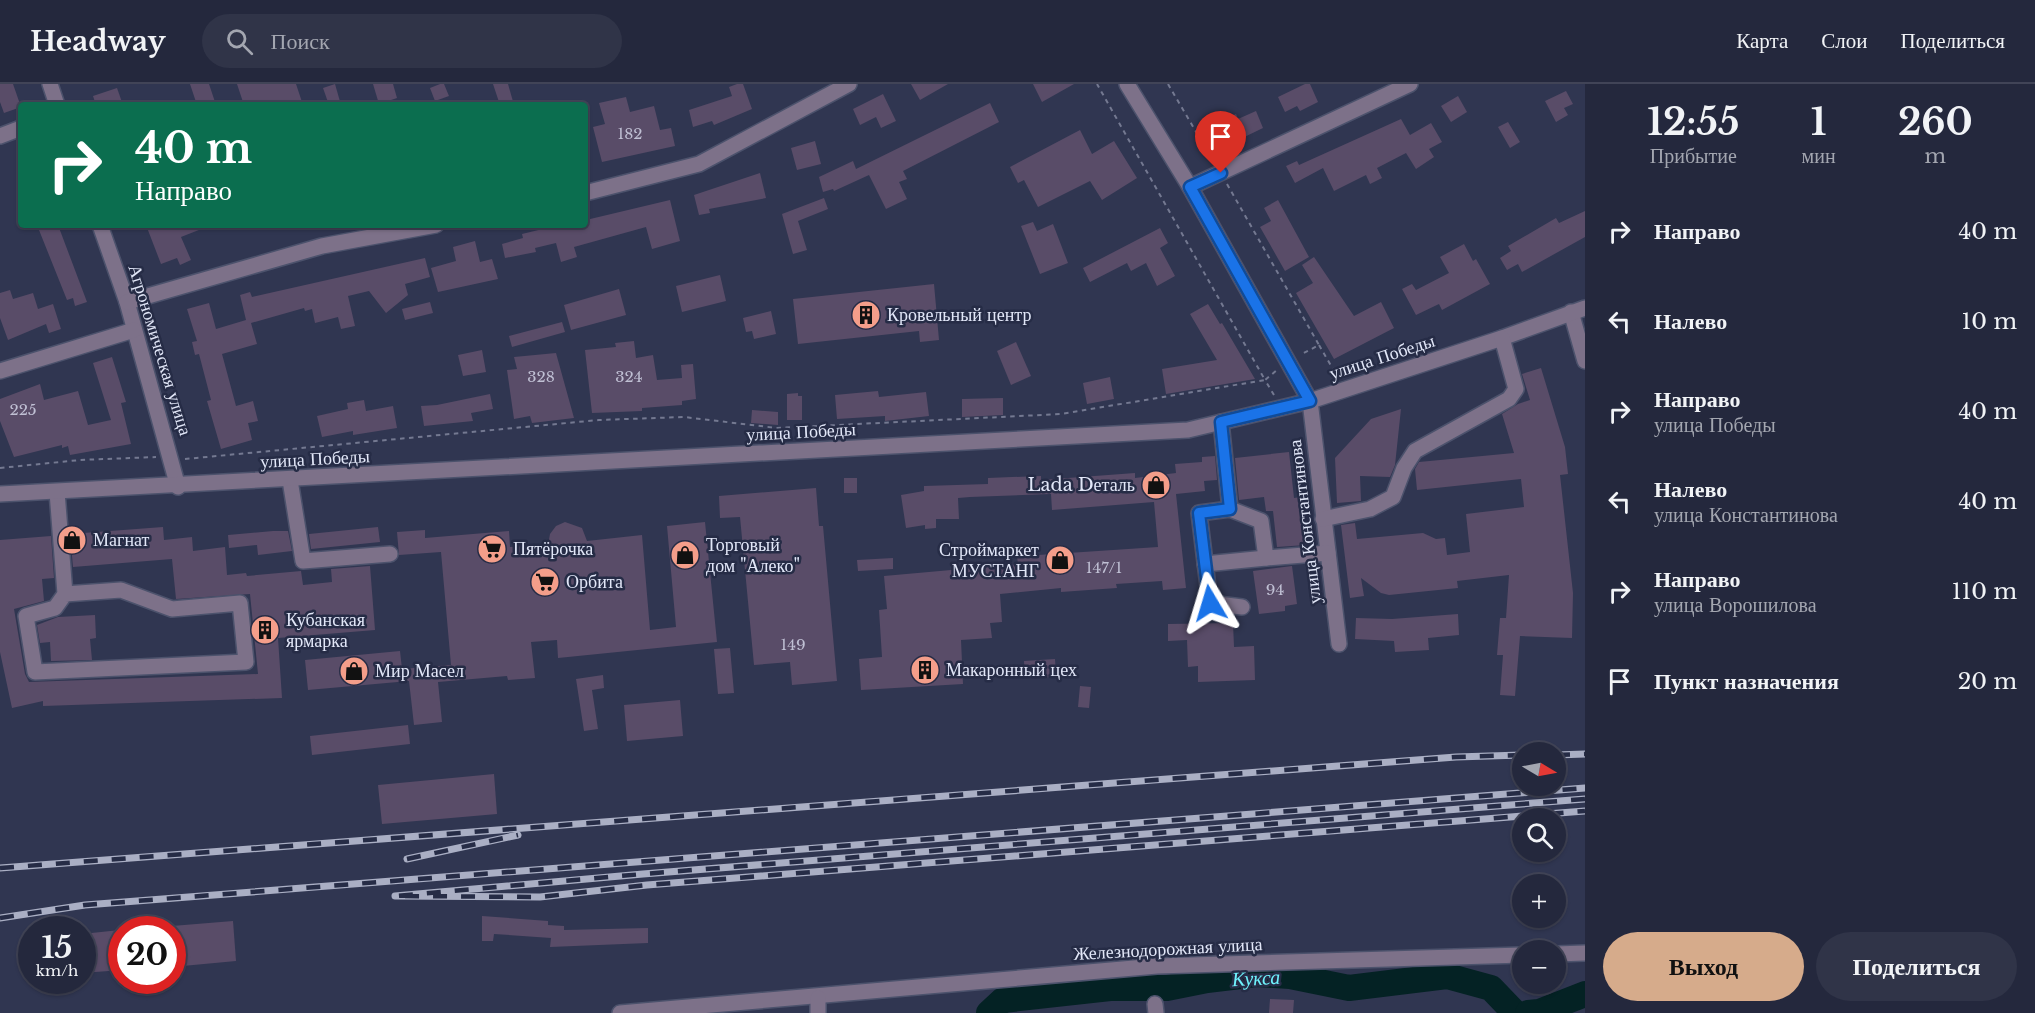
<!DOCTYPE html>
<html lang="ru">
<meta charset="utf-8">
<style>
:root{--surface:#24283d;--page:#303448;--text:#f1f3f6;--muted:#a3a6b0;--line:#414457;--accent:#d6ab8b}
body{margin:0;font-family:"Libre Baskerville",serif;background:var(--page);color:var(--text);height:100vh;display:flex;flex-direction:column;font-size:22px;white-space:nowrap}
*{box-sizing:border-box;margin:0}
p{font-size:20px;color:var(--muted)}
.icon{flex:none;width:33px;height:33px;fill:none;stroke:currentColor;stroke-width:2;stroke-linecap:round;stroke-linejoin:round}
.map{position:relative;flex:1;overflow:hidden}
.sheet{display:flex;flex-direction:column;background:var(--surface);width:450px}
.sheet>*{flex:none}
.top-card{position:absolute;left:18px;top:18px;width:570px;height:126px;border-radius:6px;box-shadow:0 2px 4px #0004,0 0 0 2px var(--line);background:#0b6e4f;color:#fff;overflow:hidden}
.needle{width:39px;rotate:100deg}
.tools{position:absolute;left:1512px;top:658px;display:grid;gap:12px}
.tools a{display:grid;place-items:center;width:54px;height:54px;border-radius:50%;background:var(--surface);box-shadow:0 2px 4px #0004,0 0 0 2px var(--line);font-size:30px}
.speed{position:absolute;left:18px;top:832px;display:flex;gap:12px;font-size:30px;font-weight:700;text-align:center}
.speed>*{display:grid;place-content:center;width:78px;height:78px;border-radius:50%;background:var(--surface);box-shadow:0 2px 4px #0004,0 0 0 2px var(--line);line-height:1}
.speed small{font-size:15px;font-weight:400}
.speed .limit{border:9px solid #d22;background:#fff;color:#111}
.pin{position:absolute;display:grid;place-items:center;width:51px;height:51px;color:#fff;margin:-62px -26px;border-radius:50% 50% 50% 0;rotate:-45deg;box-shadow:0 0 6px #0007}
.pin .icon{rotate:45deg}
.me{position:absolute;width:66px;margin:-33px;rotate:353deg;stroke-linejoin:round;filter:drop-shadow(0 0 4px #0008)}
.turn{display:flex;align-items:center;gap:21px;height:126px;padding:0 18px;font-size:27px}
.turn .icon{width:78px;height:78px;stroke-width:2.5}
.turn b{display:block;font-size:42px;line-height:51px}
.eta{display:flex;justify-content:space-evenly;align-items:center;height:102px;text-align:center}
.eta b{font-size:36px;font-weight:700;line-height:42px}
.primary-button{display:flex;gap:12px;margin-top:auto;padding:12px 18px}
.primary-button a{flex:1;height:69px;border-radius:36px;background:var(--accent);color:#111;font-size:24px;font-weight:700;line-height:69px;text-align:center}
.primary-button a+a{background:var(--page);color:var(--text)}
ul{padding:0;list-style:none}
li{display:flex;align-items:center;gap:18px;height:90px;padding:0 18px}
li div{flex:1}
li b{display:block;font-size:22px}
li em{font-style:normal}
header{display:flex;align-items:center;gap:36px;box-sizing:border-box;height:84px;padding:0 30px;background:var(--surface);border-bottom:2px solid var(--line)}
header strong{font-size:28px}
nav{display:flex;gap:33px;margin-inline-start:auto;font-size:21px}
.search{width:420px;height:54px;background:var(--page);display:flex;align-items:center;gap:15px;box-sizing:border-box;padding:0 21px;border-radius:33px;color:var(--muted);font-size:22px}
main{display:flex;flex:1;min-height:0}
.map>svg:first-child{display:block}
</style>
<header>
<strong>Headway</strong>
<div class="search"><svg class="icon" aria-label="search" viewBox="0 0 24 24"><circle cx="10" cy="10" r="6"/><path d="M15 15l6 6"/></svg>Поиск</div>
<nav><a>Карта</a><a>Слои</a><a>Поделиться</a></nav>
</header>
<main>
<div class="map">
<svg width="1585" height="929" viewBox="0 0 1585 929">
<rect width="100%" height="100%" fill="#303651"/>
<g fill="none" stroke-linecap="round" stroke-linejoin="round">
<g stroke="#042224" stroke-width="26">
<path d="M989,929L1003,916L1110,904H1167L1207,896L1257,890L1290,892L1349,904L1447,892L1491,904L1515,929"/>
<path d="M1528,929L1539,928L1585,910"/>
</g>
</g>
<g fill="#594c68">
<path d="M0,0H13L21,23L4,29L0,18Z"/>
<path d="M190,0H209L216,21H197Z"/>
<path d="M237,0H296L303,21H244Z"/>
<path d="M335,0L341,21H329L323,4Z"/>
<path d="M373,0H393L397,14L379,20Z"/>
<path d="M440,0H444L449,12L435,17L430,4Z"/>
<path d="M493,0H508L514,21H500Z"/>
<path d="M737,0H743L752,25L714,41L712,37L693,43L689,26L732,12L729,3Z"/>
<path d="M911,0H948L920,16Z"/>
<path d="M1033,0H1074L1042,18Z"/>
<path d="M1305,0H1310L1318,18L1300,27L1297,22L1285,28L1278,13Z"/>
<path d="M117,4L123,21H96L93,12Z"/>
<path d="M1566,7L1573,20L1564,24L1568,31L1556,38L1545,17Z"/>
<path d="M883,10L896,37L881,44L876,33L860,41L853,25Z"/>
<path d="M1458,12L1467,28L1451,38L1441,22Z"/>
<path d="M626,13L630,28L654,22L660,46L671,44L675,62L602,78L593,43L605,40L599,19Z"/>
<path d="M990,19L999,38L903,87L907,95L899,98L907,115L886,125L869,91L834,107L833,105L823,108L819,93L853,77L856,85Z"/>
<path d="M1256,27L1263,44L1232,59L1230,55L1211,65L1203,50L1207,48L1203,38L1216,31L1220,38L1236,30L1238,35Z"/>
<path d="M1401,35L1410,51L1431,39L1442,58L1429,65L1434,73L1416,85L1406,69L1377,84L1382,94L1370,100L1366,91L1334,107L1323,84L1295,99L1286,82L1297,77L1299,81Z"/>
<path d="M1508,38L1520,58L1510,64L1498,43Z"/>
<path d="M1080,46L1092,70L1114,57L1137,94L1102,116L1090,97L1038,123L1024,96L1018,99L1010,83Z"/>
<path d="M815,57L821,80L797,86L791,64Z"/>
<path d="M760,89L766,114L709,125L710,129L699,131L694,111Z"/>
<path d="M824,114L828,125L798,137L807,166L793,170L782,130Z"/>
<path d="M670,116L680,157L652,165L646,143L574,163L577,173L561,178L556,159L535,164L536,168L505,174L502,160L523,154L522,150L559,141H587L586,136Z"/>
<path d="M1278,116L1309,173L1285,187L1260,143L1271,137L1264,124Z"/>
<path d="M1585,127V153L1522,188L1518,180L1507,186L1500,174L1511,167L1508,162L1556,134L1559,139Z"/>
<path d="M1033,138L1037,147L1053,140L1068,179L1040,190L1021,142Z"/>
<path d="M37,141H58L87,218L75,222L73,214L67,216Z"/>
<path d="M146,141H209V142L181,153L191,176L180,181L177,174L161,180Z"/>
<path d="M1160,144L1168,159L1160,164L1175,192L1157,202L1146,179L1131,187L1127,179L1090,198L1083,184Z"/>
<path d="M475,157L480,178L492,175L498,195L438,208L431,184L456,177L453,163Z"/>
<path d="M1464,160L1473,177L1476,175L1490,200L1442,226L1439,220L1416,231L1402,205L1412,200L1416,206L1449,189L1440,173Z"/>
<path d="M1314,173L1354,232L1381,218L1394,244L1334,275L1296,209L1313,199L1302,181Z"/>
<path d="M425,174L430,193L405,200L408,211L386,229L369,207L348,212L355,242L341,245L338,233L315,239L312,225L305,227L304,224L251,239L257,260L222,270L236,322L253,317L258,337L248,339L252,356L221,365L207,317L211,316L199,270L195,271L192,258L197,257L187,225L209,219L216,245L246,236L240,211L250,208L252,213Z"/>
<path d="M720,191L726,217L682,228L676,202Z"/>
<path d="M934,200L939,256L920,258L919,247L798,260L793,215Z"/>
<path d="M619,205L626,231L571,246L564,221Z"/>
<path d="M10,206L13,215L33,209L38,225L53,220L61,245L49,249L46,240L8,256L0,234V209Z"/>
<path d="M430,218L433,229L405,236L402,225Z"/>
<path d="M1208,220L1220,240L1222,239L1255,295L1166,310L1162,285L1217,276L1190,230Z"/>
<path d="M771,227L776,250L754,255L752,247L746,248L743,234Z"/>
<path d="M562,238L565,248L512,263L509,252Z"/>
<path d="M634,257L636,274L653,271L657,296L682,294L681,281L693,280L696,315L682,317V321L642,324V327L592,329L585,266L616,263L615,259Z"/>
<path d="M1016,258L1031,292L1011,301L997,267Z"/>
<path d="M482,266L486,288L463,292L458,271Z"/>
<path d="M556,269L574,334L532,339L530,332L514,335L507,286L517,285L514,273Z"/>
<path d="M112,273L126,318L121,319L131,360L70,371L68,362L62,364V361L14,373L0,337V315L40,300L44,316L78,307L88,341L111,336L93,279Z"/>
<path d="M1541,284L1565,363L1568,390L1560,391L1573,509L1572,554L1520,552L1515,612L1500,611L1503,571H1497L1500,534H1506L1509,491L1457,497L1458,504L1389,511L1381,509L1361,494L1364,512L1350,514L1341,441L1355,439L1357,455L1423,449L1436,455L1445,454L1447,471L1470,468L1466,430L1524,423L1521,395L1417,406L1415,385L1419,378L1514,369L1502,330L1518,320L1530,316L1522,290Z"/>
<path d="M1110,293L1114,315L1087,320L1083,299Z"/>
<path d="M878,307L879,313L926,308L929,332L885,337V332L837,335L835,311Z"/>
<path d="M798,309V312H802V336H787V310Z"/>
<path d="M490,310L493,325L471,329L473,337L424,342L421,322L437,321Z"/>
<path d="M1003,314V331L962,333V315Z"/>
<path d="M364,316L366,327L393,322L397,344L353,351V347L322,353L317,332L348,325L347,319Z"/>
<path d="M1401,325L1395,381L1390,393L1360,392L1361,417L1337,419L1335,374L1371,335Z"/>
<path d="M752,326L778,328V341L751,339Z"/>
<path d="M1289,368L1294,414L1301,413L1306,461L1277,463L1273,427H1266L1264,413L1239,416L1235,374Z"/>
<path d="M1215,372L1217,396L1204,397L1205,407L1176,410L1186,504L1163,506L1162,497L1116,500L1117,504L1061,508V504L1000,510L1002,538L990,539L992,554L961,556L963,600L861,606L859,575L882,573L879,526L887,525L884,492L1018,480L1016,465L1037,463L1038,471L1158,463L1154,418L1052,426L1051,410L970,413L958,414L959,435H936V444L925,445V441L906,444L901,411L924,407V402L988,400V394L1041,392V396L1135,389V394L1176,389L1175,380L1202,378V373Z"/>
<rect x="844" y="394" width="13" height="15"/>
<path d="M816,404L819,442H823L837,597L792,601L790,578L754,581L740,433L720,434L719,412Z"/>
<path d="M565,438L582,444L587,457L642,451L650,546L676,543L667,442L705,438L717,558L558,574L557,556L531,558L535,594L508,596L507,592L438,598L442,638L414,641L409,597L308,606L305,576L400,567L402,585L451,581L441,468L399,471L397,448L425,446V454L509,447L510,463L548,461L550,450L556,442Z"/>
<path d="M163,443L164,456L192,453L193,467L225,463L227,491L246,489L247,492L301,487L303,501L332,498L331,485L370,482L375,546L278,554L282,614L43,622V617L12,624L0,568V456L51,452L54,494L42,495L44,517L14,525L25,590L29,598L258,590L250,510L176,515L172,475L73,483L70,450Z"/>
<path d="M378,443L380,458L311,465L309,450Z"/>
<path d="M273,447H288L292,467L258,471L257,461L229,464L228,451Z"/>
<path d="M893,474V485L858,487L857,476Z"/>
<path d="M1292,482L1297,520L1285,522V527L1259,530L1253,487Z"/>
<path d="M1458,530L1459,551L1428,554L1429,566L1395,568L1394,557L1355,555L1356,534L1392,535Z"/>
<path d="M95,531L96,554L90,555L92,576L51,577L50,558L40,559L37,541L58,533Z"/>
<path d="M1233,539L1234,563L1254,562L1255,596L1198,598V582L1188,583L1187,556L1168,557V540Z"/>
<path d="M730,564L734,609L718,610L714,565Z"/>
<path d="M1055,575L1056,593L1025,594L1024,577Z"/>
<path d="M603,591L604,604L592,606L598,645L584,647L576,595Z"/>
<path d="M1080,602L1091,603L1089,624L1078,623Z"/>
<path d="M680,616L683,652L627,657L624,621Z"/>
<path d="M408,641L410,660L312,671L310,652Z"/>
<path d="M494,690L497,730L382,740L378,701Z"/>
<path d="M482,832L548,837V841L564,842V846L648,844V859L550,863L551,854L494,850L493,857H482Z"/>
<path d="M233,837L236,877L172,883V842Z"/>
<path d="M120,846L122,886L82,889V850Z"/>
<path d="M1270,915L1294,916L1293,929H1269Z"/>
</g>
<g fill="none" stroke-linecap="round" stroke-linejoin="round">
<g stroke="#4c526c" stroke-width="18">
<g id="minor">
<path d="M50,0L57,21"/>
<path d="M1127,0L1190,103L1310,317L1339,560"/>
<path d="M0,52L21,44"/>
<path d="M1190,103L1410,0"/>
<path d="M585,109L699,80L849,0"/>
<path d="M100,141L127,218L178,403"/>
<path d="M127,218L322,162L436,141"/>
<path d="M1571,228L1585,277"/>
<path d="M0,287L134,246"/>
<path d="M1221,338L1230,425"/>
<path d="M290,396L303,477L390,470"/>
<path d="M57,408L65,510L55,524L26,532L35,588L246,578L240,519L172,525L121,506L65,510"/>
<path d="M0,410L1188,346L1310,317L1502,254L1585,224"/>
<path d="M1323,435L1370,425L1393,413L1404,384L1415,367L1509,315L1516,305L1502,254"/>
<path d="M1205,480L1266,474"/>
<path d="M1242,523L1210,519L1199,429L1230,425L1261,437L1266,474L1328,469"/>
<path d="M1556,870L1585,869"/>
<path d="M1155,920L1156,929"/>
<path d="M620,929L1157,882L1522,871"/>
<path d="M818,929V914"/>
</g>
</g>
<g stroke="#747991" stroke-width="2" stroke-dasharray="4.5 4.5" stroke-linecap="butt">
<path d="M1168,0L1212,75"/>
<path d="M1227,100L1319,261L1302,270"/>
<path d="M1319,261L1337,292"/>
<path d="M1274,311L1265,296L1277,286"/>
<path d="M185,375L599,336L684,333L777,344L1061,330L1265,296L1097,0"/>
<path d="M0,384L80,376L156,373"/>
</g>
<use href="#minor" stroke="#7d7189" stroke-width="15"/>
<g stroke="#aaafc4" stroke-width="7">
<g id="rail">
<path d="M1556,671L1585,670"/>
<path d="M1585,715L643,790L395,812L540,813L647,801L1585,727"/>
<path d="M407,775L518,751"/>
<path d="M0,784L1456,673L1522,671"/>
<path d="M0,834L85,821L1585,704"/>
</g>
</g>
<use href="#rail" stroke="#262c46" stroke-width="4.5" stroke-dasharray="14" stroke-linecap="butt"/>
</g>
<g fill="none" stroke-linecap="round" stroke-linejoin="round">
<g stroke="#114b97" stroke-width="15">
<path id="route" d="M1210,519L1199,429L1230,425L1221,338L1310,317L1190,103L1221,89"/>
</g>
<use href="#route" stroke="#1a73e8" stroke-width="10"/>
</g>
<defs>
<g id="building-disc" transform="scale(1.5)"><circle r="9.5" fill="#f49e8a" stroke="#262c46"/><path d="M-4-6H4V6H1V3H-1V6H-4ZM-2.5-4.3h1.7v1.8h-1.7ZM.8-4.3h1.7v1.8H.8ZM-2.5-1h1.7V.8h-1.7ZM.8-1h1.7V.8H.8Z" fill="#111"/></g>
<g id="shop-disc" transform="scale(1.5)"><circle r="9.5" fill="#f49e8a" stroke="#262c46"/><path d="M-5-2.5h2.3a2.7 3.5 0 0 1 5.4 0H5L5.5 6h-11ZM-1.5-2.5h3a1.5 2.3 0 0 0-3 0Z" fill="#111"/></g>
<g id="supermarket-disc" transform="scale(1.5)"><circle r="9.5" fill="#f49e8a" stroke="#262c46"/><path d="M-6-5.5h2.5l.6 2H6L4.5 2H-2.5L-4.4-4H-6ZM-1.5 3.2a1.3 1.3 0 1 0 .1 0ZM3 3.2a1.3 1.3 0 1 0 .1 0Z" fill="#111"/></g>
</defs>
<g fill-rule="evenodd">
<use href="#building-disc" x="866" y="231"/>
<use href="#shop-disc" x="1156" y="401"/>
<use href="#shop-disc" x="72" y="456"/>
<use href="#supermarket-disc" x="492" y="465"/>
<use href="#shop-disc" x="685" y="471"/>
<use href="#shop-disc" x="1060" y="476"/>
<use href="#supermarket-disc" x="545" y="498"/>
<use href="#building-disc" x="265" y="546"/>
<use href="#building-disc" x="925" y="586"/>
<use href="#shop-disc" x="354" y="587"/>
</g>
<g text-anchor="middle" stroke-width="5" stroke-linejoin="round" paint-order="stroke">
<g font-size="15" fill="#c0c0d4">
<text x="630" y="55">182</text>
<text x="541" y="298">328</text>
<text x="629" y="298">324</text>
<text x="23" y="331">225</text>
<text x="1104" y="489">147/1</text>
<text x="1275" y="511">94</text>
<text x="793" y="566">149</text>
</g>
<g font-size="18" fill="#e2e7f8" stroke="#262c46" text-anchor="start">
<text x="887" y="237">Кровельный центр</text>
<text x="1135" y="407" text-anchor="end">Lada Dеталь</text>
<text x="93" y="462">Магнат</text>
<text x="706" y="467">Торговый<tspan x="706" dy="21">дом "Алеко"</tspan></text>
<text x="513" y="471">Пятёрочка</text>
<text x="1039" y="472" text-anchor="end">Строймаркет<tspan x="1039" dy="21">МУСТАНГ</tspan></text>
<text x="566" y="504">Орбита</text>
<text x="286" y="542">Кубанская<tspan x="286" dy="21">ярмарка</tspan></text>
<text x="946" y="592">Макаронный цех</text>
<text x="375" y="593">Мир Масел</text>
</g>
<g font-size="18" fill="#e2e7f8" stroke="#262c46">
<text transform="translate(160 266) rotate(73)" y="6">Агрономическая улица</text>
<text transform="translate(1382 273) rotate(-18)" y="6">улица Победы</text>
<text transform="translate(801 348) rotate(-3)" y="6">улица Победы</text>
<text transform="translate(315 375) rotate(-3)" y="6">улица Победы</text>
<text transform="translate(1305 438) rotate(-97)" y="6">улица Константинова</text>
<text transform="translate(1168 865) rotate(-3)" y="6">Железнодорожная улица</text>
</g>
<g font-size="20" font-style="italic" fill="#6ff3fd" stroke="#262c46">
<text transform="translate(1256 894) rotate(-3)" y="7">Кукса</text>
</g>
</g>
</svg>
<div class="tools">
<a><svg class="needle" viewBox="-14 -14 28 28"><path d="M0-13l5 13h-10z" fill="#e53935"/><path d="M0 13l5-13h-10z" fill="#a3a6b0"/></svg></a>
<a><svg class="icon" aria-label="search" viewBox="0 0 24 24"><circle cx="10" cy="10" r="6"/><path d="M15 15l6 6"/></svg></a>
<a>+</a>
<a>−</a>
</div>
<div class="speed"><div>15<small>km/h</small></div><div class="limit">20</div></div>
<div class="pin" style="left:1221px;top:89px;background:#d93025"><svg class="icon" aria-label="arrive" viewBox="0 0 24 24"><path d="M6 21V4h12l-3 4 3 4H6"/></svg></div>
<svg class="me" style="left:1210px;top:519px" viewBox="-20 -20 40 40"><path d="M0-17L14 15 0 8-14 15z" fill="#1a73e8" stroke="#fff" stroke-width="4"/></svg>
<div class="top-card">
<div class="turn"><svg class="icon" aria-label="right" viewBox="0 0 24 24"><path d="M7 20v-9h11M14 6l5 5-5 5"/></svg><div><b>40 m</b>Направо</div></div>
</div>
</div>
<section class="sheet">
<div class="eta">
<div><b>12:55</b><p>Прибытие</p></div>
<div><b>1</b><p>мин</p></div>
<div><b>260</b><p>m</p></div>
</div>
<ul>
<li><svg class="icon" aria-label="right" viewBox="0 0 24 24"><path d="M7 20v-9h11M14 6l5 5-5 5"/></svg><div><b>Направо</b></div><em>40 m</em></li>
<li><svg class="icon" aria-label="left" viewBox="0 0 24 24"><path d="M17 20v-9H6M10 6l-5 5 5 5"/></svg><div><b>Налево</b></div><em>10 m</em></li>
<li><svg class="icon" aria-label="right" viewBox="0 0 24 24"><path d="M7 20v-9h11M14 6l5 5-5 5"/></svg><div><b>Направо</b><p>улица Победы</p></div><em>40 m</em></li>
<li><svg class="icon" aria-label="left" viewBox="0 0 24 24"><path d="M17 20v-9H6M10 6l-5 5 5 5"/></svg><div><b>Налево</b><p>улица Константинова</p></div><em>40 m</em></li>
<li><svg class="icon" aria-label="right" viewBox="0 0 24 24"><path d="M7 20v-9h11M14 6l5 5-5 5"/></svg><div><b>Направо</b><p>улица Ворошилова</p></div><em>110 m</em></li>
<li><svg class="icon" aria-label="arrive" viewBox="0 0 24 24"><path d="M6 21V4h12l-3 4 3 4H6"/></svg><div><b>Пункт назначения</b></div><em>20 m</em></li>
</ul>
<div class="primary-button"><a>Выход</a><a>Поделиться</a></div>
</section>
</main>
